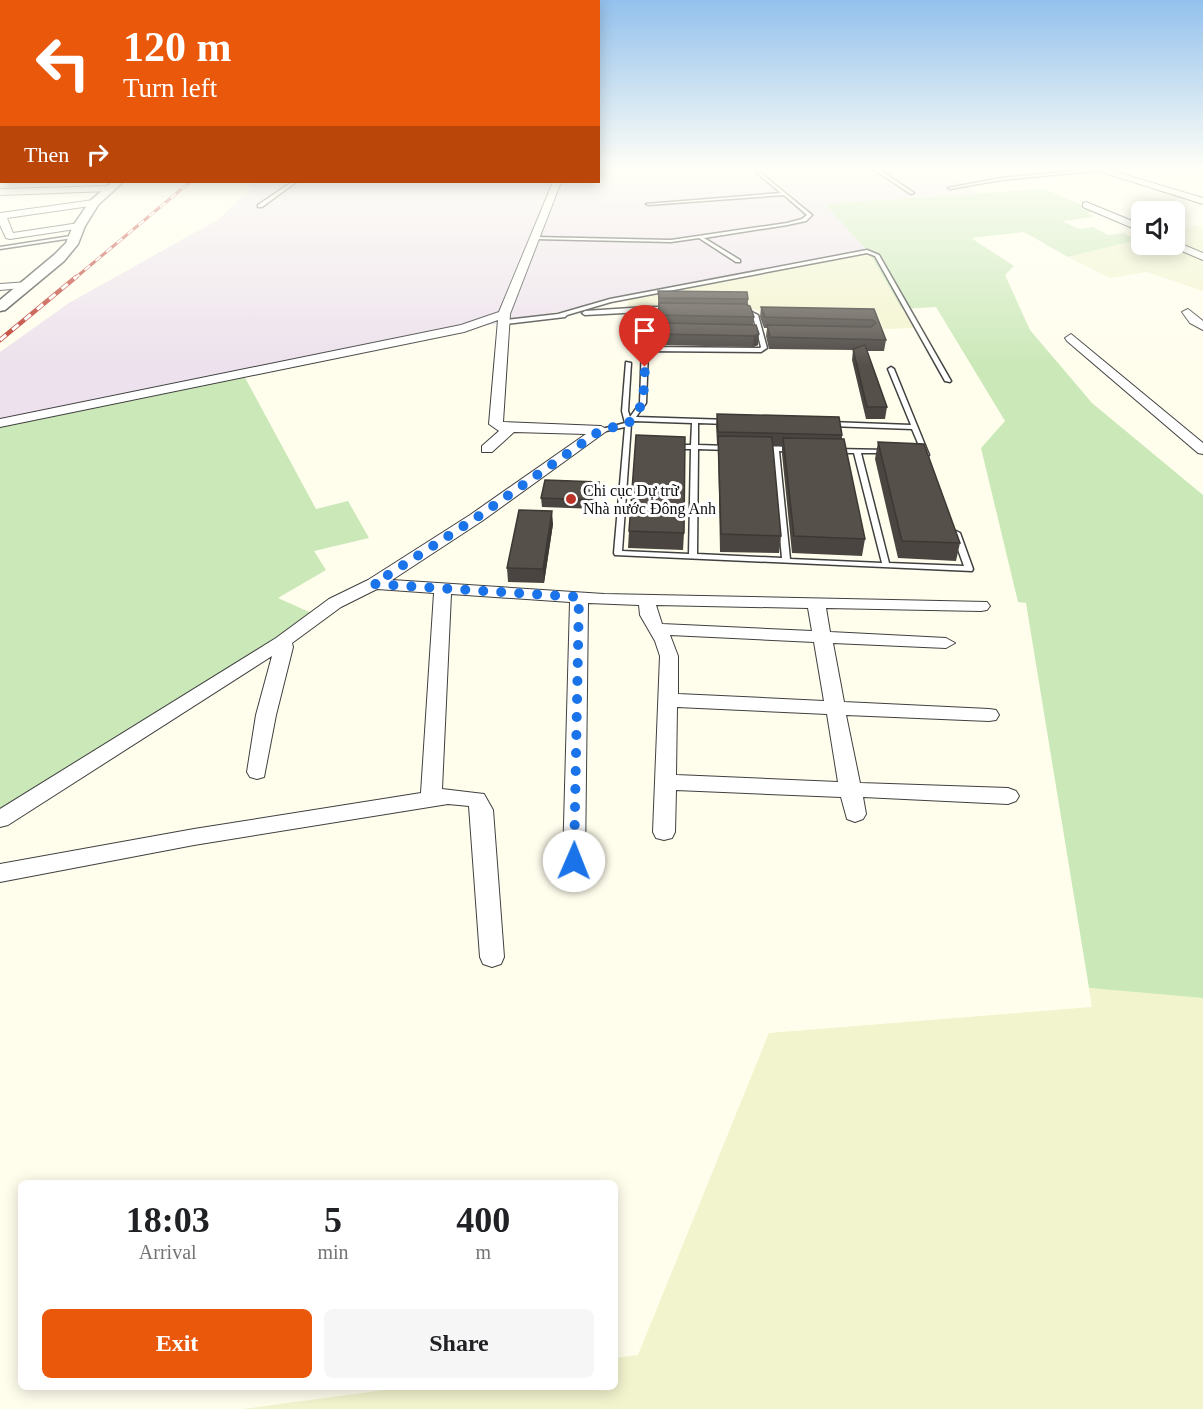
<!DOCTYPE html>
<meta charset="utf-8">
<style>
:root{--surface:#fff;--page:#f6f6f6;--text:#202124;--muted:#757577;--accent:#ea580c}
body{margin:0;font-family:"Times New Roman",serif;background:var(--page);color:var(--text);height:100vh;display:flex;flex-direction:column;font-size:22px;white-space:nowrap}
*{box-sizing:border-box;margin:0}
p{font-size:20px;color:var(--muted)}
.icon{flex:none;width:33px;height:33px;fill:none;stroke:currentColor;stroke-width:2;stroke-linecap:round;stroke-linejoin:round}
.map{position:relative;flex:1;overflow:hidden}
.panel{position:absolute;left:18px;top:1180px;width:600px;height:210px;display:flex;flex-direction:column;background:var(--surface);border-radius:9px;box-shadow:0 3px 15px #0003}
.panel>*{flex:none}
.hud{position:absolute;left:0px;top:0px;width:600px;height:183px;box-shadow:0 3px 15px #0003;background:#ea580c;color:#fff;overflow:hidden}
.controls{position:absolute;left:1131px;top:201px;display:grid;gap:12px}
.controls a{display:grid;place-items:center;width:54px;height:54px;border-radius:9px;background:var(--surface);box-shadow:0 3px 15px #0003;font-size:30px}
.pin{position:absolute;display:grid;place-items:center;width:51px;height:51px;color:#fff;margin:-62px -26px;border-radius:50% 50% 50% 0;rotate:-45deg;box-shadow:0 0 6px #0007}
.pin .icon{rotate:45deg}
.me{position:absolute;width:66px;margin:-33px;rotate:1deg;stroke-linejoin:round;filter:drop-shadow(0 0 4px #0008)}
.turn{display:flex;align-items:center;gap:21px;height:126px;padding:0 24px;font-size:27px}
.turn .icon{width:78px;height:78px;stroke-width:2.5}
.turn b{display:block;font-size:42px;line-height:51px}
.then{display:flex;align-items:center;height:57px;padding:0 24px;background:#0003;gap:12px;font-size:22px}
.eta{display:flex;justify-content:space-evenly;align-items:center;height:102px;text-align:center}
.eta b{font-size:36px;font-weight:700;line-height:42px}
.button{display:flex;gap:12px;margin-top:auto;padding:12px 24px}
.button a{flex:1;height:69px;border-radius:9px;background:var(--accent);color:#fff;font-size:24px;font-weight:700;line-height:69px;text-align:center}
.button a+a{background:var(--page);color:var(--text)}
.map>svg:first-child{display:block}
</style>
<div class="map">
<svg width="1203" height="1409" viewBox="0 0 1203 1409">
<rect width="100%" height="100%" fill="#fffeed"/>
<path fill="#ece1ec" d="M599,169H937L978,193L826,204L867,251L0,421V352L69,303L219,219L252,187L249,186L254,182H598Z"/>
<g fill="#f2f4ce">
<path d="M1196,225L1203,228V291L1147,272L1110,278L1068,257L1141,239L1142,244H1174L1175,231Z"/>
<path d="M869,253L914,328L883,329L879,317L771,314L748,308L658,298V306L627,307L629,299Z"/>
<path d="M1089,988L1203,998V1409H242L399,1388H615V1358L638,1355L769,1033L1092,1007Z"/>
</g>
<g fill="#cbe8b8">
<path d="M1044,189L1099,212L1087,213L1095,217L1062,221L1079,229L1093,227L1108,235L1124,233L1137,240L1068,257L1024,232L971,238L1014,266L1005,275L1030,330L1092,403L1203,495V998L1089,988L1026,603L1018,602L981,448L1005,421L936,307L902,309L869,253L825,204Z"/>
<path d="M243,374L316,509L348,501L369,538L314,551L326,570L278,598L318,616L0,818V423Z"/>
</g>
<g fill="none" stroke-linecap="round" stroke-linejoin="round">
<g stroke="#404040" stroke-width="3">
<g id="service">
<path d="M873,169H878L914,193L911,194Z"/>
<path d="M1096,169L1101,170L1001,180L950,189L948,188L1001,178Z"/>
<path d="M757,170L812,215L806,221L787,225L704,238L740,260V262H736L699,238L671,242L535,239L533,238L535,237L671,240L787,223L802,219L807,215L784,195L648,205L646,204L781,193L756,172Z"/>
<path d="M292,182H296L262,207H258V205Z"/>
<path d="M77,235L79,237L0,249V247Z"/>
<path d="M867,250L879,255L951,381L950,382L945,381L875,256L867,253L611,302L567,315L565,317L505,324L502,322L505,320L558,314L610,299Z"/>
<path d="M646,307H670L673,309L670,311L649,312L648,347L760,348L761,347L753,316L742,311V309L744,308L758,315L767,348L761,352L648,351L646,403L636,417L729,420L732,422L729,424L698,423V445L728,446L731,448L728,450L698,449L697,554L782,558L772,451H763L760,449C769,445 788,446 797,450L794,452L779,451L790,559L882,563L854,453H835L832,451L835,449L887,450L889,451V453H861L889,563L964,566L952,533L956,531L960,533L973,569L972,571L615,555L614,553L625,427L601,432L598,430L625,423L622,411L626,362L631,363L628,411L630,417L640,403L643,312L585,315L582,313L585,311ZM634,421L692,423L691,445H673L670,447L673,449H691L689,554L622,551L631,424Z"/>
<path d="M891,367L894,369L929,455L928,456H924L923,455L912,429L830,426L827,424L830,422L911,425L888,369Z"/>
</g>
</g>
<g stroke="#404040" stroke-width="2">
<g id="minor">
<path d="M1092,169H1106L1203,198V204Z"/>
<path d="M553,182H561L510,314L503,422L601,426L608,430L482,521L392,580L604,594L987,602L990,606L987,610L981,611L826,608L830,632L946,638L955,643L946,648L833,643L844,702L989,709L996,710L999,715L996,720L989,721L846,715L860,783L1008,788L1016,791L1019,796L1016,801L1008,804L863,797L866,814L863,819L855,822L847,819L841,797L676,790L675,832L672,838L664,840L656,838L653,832L660,656L655,641L640,615L639,605L588,603L585,861L582,867L574,869L566,867L563,861L570,602L451,594L442,789L484,794L493,810L504,957L501,964L492,967L483,964L480,957L469,806L448,804L194,845L0,882V864L194,829L421,793L434,593L377,589L341,607L292,643L293,647L276,715L264,777L257,779L250,777L247,772L256,715L272,656L8,825L0,827V809L276,638L329,599L368,580L470,515L586,434L514,432L492,452H482V446L499,431L489,424L498,320L464,332L0,427V419L461,325L499,312ZM656,605L808,608L812,631L662,624ZM670,635L814,642L824,701L678,694V656ZM677,707L827,714L838,782L676,775Z"/>
<path d="M112,186V190L109,191L0,195V189Z"/>
<path d="M94,200L97,201V205L7,218L13,233L79,223L84,226L82,228L10,239L6,238L0,225V213Z"/>
<path d="M1086,202L1142,225V232L1083,207V203Z"/>
<path d="M1174,241L1203,253V260L1170,246L1174,244Z"/>
<path d="M28,282L32,283V287L0,290V284Z"/>
<path d="M1188,309L1203,321V330L1190,323L1182,312Z"/>
<path d="M1071,334L1203,443V454L1198,453L1067,341L1065,338Z"/>
</g>
</g>
<g stroke="#404040" stroke-width="3">
<path id="tertiary" d="M112,182H123L98,205L85,226L78,244L64,261L5,310L0,311V300L54,255L66,243L73,226L90,201Z"/>
</g>
<use href="#service" fill="#fff" fill-rule="evenodd"/>
<use href="#minor" fill="#fff" fill-rule="evenodd"/>
<use href="#tertiary" fill="#fff" fill-rule="evenodd"/>
<g stroke="#bb3327" stroke-width="3">
<path id="rail-far1" d="M74,279L190,182"/>
</g>
<g stroke="#bb3327" stroke-width="4.5">
<path id="rail" d="M0,340L76,277"/>
</g>
<use href="#rail-far1" stroke="#fff" stroke-width="2" stroke-dasharray="7" stroke-linecap="butt"/>
<use href="#rail" stroke="#fff" stroke-width="3" stroke-dasharray="8" stroke-linecap="butt"/>
</g>
<g fill="#4a4540">
<path d="M658,291L748,299V305L754,317L753,325L758,345L753,347L658,345Z"/>
<path d="M761,307L874,309L886,340L884,351H867L887,407L885,419H866L852,360L853,350L769,349L766,336L767,328H764L760,317Z"/>
<path d="M717,414L842,435V439L865,539L862,556L792,553L782,454V446L772,445L781,536L779,553L720,552L718,444H717L716,426Z"/>
<path d="M878,442L960,543L956,561L898,558L875,459Z"/>
<path d="M599,482V490L596,509L542,507L541,498Z"/>
<path d="M553,524L544,583L508,582L507,568Z"/>
<path d="M629,531L684,533L683,550L628,548Z"/>
</g>
<g fill="#3c3834">
<path d="M759,334L758,345L753,347L754,336Z"/>
<path d="M599,482V490L596,509V500Z"/>
<path d="M552,511L553,524L544,583L543,569Z"/>
</g>
<g fill="#56504a" stroke="#3c3834" stroke-width="1.5">
<path d="M658,291L747,292L748,299L659,298Z"/>
<path d="M659,303L745,304L750,306L754,317L659,315Z"/>
<path d="M761,307L874,309L886,340L770,337L767,325L871,327L876,323L873,320L765,317Z"/>
<path d="M659,323L756,325L759,334L754,336L659,334Z"/>
<path d="M865,345L887,407H867L853,349Z"/>
<path d="M717,414L839,417L842,435L718,432Z"/>
<path d="M636,435L685,437L684,533L629,531Z"/>
<path d="M718,436L772,437L781,536L721,534Z"/>
<path d="M783,438L844,439L865,539L794,536Z"/>
<path d="M878,442L924,444L960,543L902,541Z"/>
<path d="M545,480L599,482L596,500L541,498Z"/>
<path d="M519,510L552,511L543,569L507,568Z"/>
</g>
<linearGradient id="sky" x2="0" y2="1"><stop stop-color="#93c1ed"/><stop offset="0.46" stop-color="#fffff7"/><stop offset="1" stop-color="#fffff7" stop-opacity="0"/></linearGradient>
<rect width="1203" height="366" fill="url(#sky)"/>
<g fill="none" stroke-linecap="round" stroke-linejoin="round">
<path stroke="#1a73e8" stroke-width="10" stroke-dasharray="0 18" d="M574,861L579,597L374,584L476,518L601,430L628,424L643,403L645,367"/>
</g>
<circle fill="#bb3327" stroke="#fff" stroke-width="2" cx="571" cy="499" r="6"/>
<g text-anchor="middle" stroke-width="6" stroke-linejoin="round" paint-order="stroke">
<g font-size="16" fill="#0d0d0d" stroke="#fff" text-anchor="start">
<text x="583" y="496">Chi cục Dự trữ<tspan x="583" dy="18">Nhà nước Đông Anh</tspan></text>
</g>
</g>
</svg>
<div class="controls">
<a><svg class="icon" aria-label="sound" viewBox="0 0 24 24"><path d="M4 9h4l5-4v14l-5-4H4zM17 9q2 3 0 6"/></svg></a>
</div>
<div class="pin" style="left:645px;top:367px;background:#d93025"><svg class="icon" aria-label="arrive" viewBox="0 0 24 24"><path d="M6 21V4h12l-3 4 3 4H6"/></svg></div>
<svg class="me" style="left:574px;top:861px" viewBox="-20 -20 40 40"><circle r="19" fill="#fff"/><path d="M0-13L10 11 0 6-10 11z" fill="#1a73e8"/></svg>
<div class="hud">
<div class="turn"><svg class="icon" aria-label="left" viewBox="0 0 24 24"><path d="M17 20v-9H6M10 6l-5 5 5 5"/></svg><div><b>120 m</b>Turn left</div></div>
<div class="then">Then<svg class="icon" aria-label="right" viewBox="0 0 24 24"><path d="M7 20v-9h11M14 6l5 5-5 5"/></svg></div>
</div>
<section class="panel">
<div class="eta">
<div><b>18:03</b><p>Arrival</p></div>
<div><b>5</b><p>min</p></div>
<div><b>400</b><p>m</p></div>
</div>
<div class="button"><a>Exit</a><a>Share</a></div>
</section>
</div>
